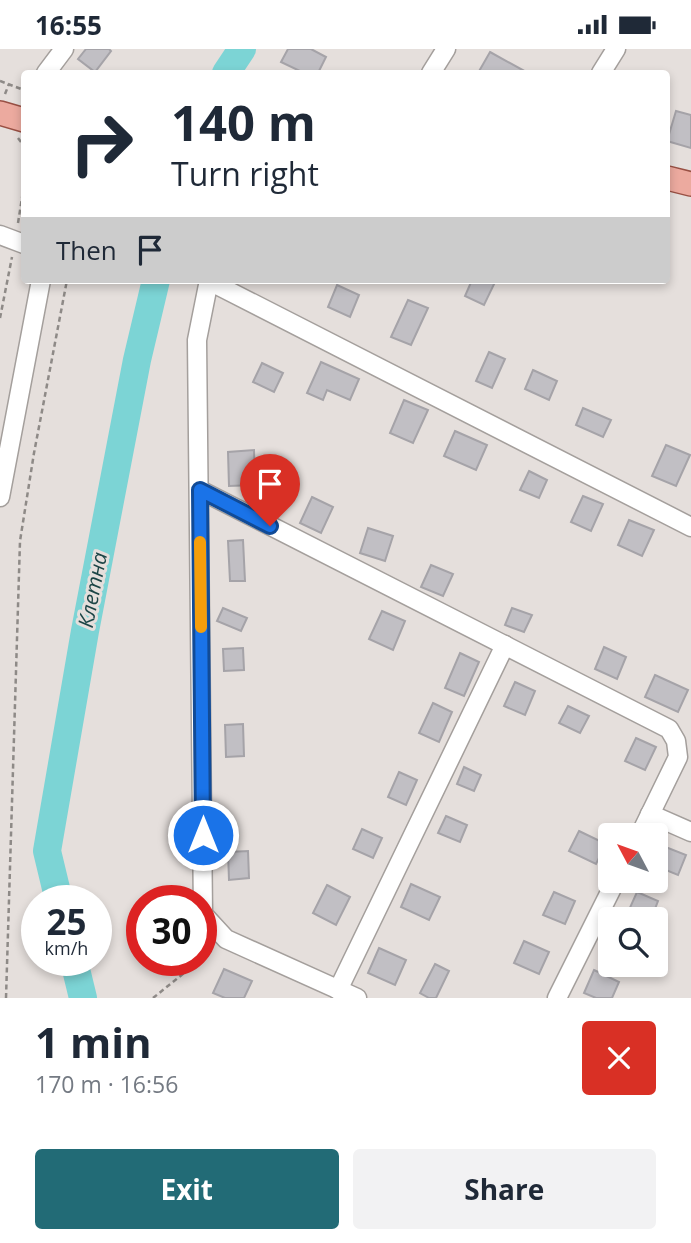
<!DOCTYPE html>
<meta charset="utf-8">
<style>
:root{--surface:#fff;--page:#f2f2f3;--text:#1f2937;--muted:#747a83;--accent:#226b76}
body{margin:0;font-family:"Open Sans",sans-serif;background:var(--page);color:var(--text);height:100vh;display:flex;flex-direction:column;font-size:26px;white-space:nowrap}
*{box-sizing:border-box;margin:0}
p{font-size:23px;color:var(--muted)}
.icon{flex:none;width:38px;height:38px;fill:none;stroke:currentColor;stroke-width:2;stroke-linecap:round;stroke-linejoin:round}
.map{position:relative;height:949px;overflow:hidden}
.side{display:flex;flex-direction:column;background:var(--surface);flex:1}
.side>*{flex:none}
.top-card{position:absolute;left:21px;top:21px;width:649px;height:214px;border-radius:7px;box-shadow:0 4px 10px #0003;background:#fff;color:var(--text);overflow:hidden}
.needle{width:46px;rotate:311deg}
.fabs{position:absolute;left:598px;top:774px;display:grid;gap:14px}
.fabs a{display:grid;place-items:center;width:70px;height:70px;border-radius:7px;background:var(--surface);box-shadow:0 4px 10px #0003;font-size:35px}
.speed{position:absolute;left:21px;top:836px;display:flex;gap:14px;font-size:35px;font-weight:700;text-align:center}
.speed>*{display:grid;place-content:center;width:91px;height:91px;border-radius:50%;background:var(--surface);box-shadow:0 4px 10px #0003;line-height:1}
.speed small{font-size:18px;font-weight:400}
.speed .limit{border:10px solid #d22;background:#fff;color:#111}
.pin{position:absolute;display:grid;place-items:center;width:60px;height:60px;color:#fff;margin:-72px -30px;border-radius:50% 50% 50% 0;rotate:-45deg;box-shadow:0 0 7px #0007}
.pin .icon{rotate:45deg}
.me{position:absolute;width:77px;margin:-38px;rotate:0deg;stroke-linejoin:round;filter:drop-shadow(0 0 5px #0008)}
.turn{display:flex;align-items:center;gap:24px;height:147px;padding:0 35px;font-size:32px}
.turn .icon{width:91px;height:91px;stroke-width:2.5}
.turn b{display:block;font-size:49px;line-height:60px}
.then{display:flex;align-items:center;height:66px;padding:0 35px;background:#0003;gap:14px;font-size:26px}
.round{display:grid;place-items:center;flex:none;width:74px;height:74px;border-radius:7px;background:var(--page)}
.head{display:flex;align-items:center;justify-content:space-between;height:119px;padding:0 35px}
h1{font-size:42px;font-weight:700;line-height:52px}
.action{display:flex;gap:14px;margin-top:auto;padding:14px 35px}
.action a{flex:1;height:80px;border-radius:7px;background:var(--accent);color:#fff;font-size:28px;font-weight:700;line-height:80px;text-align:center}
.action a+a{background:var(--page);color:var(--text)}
.status{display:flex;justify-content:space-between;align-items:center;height:49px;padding:0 35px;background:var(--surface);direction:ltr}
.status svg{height:19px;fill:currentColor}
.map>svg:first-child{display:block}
</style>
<div class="status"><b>16:55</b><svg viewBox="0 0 49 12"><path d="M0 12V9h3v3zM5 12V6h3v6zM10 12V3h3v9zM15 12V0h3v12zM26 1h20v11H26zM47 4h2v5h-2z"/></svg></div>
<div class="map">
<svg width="691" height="949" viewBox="0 0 691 949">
<rect width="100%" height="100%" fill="#e5dfdc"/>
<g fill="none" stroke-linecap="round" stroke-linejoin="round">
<g stroke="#7cd4d5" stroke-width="28">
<path d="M226,24L242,0"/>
<path d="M59,852L47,802L85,582L137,311L156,231"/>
<path d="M74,912L83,949"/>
</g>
</g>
<g fill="#c1bfc4" stroke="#a5a3a8" stroke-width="2">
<path d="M86,0H109L111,2L95,23L78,10Z"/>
<path d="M288,0H311L326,8L318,24H304L281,13Z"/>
<path d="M490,3L528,24H478Z"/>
<path d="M676,62L691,66V99L667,92Z"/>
<path d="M472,231H496L484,256L465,247Z"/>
<path d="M337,236L359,246L350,268L328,258Z"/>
<path d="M408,251L428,259L411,296L391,288Z"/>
<path d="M489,303L505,310L492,339L476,332Z"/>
<path d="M321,313L359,330L350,351L327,341L323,351L307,344Z"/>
<path d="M262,314L283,324L274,343L253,333Z"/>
<path d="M533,321L557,332L549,351L525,340Z"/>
<path d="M404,351L428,361L413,394L390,384Z"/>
<path d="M583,359L611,371L603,388L576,376Z"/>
<path d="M455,382L487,396L476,421L444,407Z"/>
<path d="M666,396L690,406L676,437L652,427Z"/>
<path d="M254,401L255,436L229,437L228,403Z"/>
<path d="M529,422L547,431L539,449L520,441Z"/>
<path d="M583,447L603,455L591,482L571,473Z"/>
<path d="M312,448L333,458L321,484L300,474Z"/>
<path d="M629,471L654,481L642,507L618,496Z"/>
<path d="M368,479L393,487L385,512L360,504Z"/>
<path d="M243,491L245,532H230L228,492Z"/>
<path d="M431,516L453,525L443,547L421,538Z"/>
<path d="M223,559L247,569L241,582L217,572Z"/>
<path d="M512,559L532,566L524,583L505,576Z"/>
<path d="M382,562L405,572L393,601L369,590Z"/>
<path d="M604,598L626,608L617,630L595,620Z"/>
<path d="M243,599L244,621L224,622L223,600Z"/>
<path d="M460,604L479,613L464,647L445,639Z"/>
<path d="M655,626L688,641L678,663L645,648Z"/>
<path d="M515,633L535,642L525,666L504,657Z"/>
<path d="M433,654L452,663L439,693L419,684Z"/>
<path d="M568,657L589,667L580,684L559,674Z"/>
<path d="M243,675L244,707L226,708L225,676Z"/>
<path d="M636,689L656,698L645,721L625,712Z"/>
<path d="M464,718L481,726L474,742L457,735Z"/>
<path d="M399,723L417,731L406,756L388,748Z"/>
<path d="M446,767L467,776L460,793L438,784Z"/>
<path d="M362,780L382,789L373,809L353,800Z"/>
<path d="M579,782L606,795L596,815L569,802Z"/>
<path d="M663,797L686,806L678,826L656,817Z"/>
<path d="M248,802L249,829L229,831L228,803Z"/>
<path d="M411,835L440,848L429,871L401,858Z"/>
<path d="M327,836L350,848L336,876L313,864Z"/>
<path d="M554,843L575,852L565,875L543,866Z"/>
<path d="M637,843L658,852L651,870L628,863Z"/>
<path d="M524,892L549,903L539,925L514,914Z"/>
<path d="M379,899L406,911L395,936L368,924Z"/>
<path d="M435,915L449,922L436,949H429L420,944Z"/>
<path d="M224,920L252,932L244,949H225L213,944Z"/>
<path d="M594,921L619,933L612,949H596L584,944Z"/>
</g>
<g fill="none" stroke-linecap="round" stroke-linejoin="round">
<g stroke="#a49f9c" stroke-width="21">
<g id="minor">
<path d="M46,24L64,0"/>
<path d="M431,24L446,0"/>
<path d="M601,24L616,0"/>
<path d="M0,186L24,195"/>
<path d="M209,231L197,291L203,865L226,890L357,949"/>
<path d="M209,232L691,478"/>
<path d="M200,441L669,680L676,692L678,708L640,786"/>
<path d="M0,448L41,231"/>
<path d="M650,765L691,783"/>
<path d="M338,941L505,596"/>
<path d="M557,949L616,831"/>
</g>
</g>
<g stroke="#995044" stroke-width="26">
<g id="major">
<path d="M0,64L24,71"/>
<path d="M667,129L691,135"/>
</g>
</g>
<g stroke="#8e8a87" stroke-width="2.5" stroke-dasharray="5 3.5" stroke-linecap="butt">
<path d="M0,32L24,41"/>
<path d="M5,45L9,35"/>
<path d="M18,89L24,97"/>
<path d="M22,149L24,135"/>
<path d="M18,174L22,149H24"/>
<path d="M0,269L12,208"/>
<path d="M201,910L212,901"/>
<path d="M6,949L20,492L34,404L67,231"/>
<path d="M153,949L199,912"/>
</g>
<use href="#minor" stroke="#fff" stroke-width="18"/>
<use href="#major" stroke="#ecaa9f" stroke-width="23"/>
</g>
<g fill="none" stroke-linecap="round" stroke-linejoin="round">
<g stroke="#114b97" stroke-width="18">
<path id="route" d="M203,786L200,441L270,477"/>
</g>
<use href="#route" stroke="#1a73e8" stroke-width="12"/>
<path stroke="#f59e0b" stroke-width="12" d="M200,493L201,578"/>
</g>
<g text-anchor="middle" stroke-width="6" stroke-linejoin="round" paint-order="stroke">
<g font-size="21" font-style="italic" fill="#1c4546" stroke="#e5dfdc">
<text transform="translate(93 541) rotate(-79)" y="7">Клетна</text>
</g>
</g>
</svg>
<div class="fabs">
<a><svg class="needle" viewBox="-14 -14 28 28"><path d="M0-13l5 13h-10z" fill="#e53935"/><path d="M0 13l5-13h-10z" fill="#747a83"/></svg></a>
<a><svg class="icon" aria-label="search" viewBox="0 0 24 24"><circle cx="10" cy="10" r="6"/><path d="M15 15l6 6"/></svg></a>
</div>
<div class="speed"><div>25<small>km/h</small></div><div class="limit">30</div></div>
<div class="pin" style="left:270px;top:477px;background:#d93025"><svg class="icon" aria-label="arrive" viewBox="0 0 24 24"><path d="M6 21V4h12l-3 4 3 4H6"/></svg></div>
<svg class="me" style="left:203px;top:786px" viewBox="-20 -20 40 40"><circle r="17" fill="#1a73e8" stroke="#fff" stroke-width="3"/><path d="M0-11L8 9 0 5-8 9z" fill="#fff"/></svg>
<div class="top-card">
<div class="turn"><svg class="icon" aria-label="right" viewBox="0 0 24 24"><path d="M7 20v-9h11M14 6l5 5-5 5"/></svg><div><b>140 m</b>Turn right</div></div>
<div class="then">Then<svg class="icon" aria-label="arrive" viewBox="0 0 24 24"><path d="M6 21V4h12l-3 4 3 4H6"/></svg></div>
</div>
</div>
<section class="side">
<div class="head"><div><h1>1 min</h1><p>170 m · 16:56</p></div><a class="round" style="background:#d93025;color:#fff"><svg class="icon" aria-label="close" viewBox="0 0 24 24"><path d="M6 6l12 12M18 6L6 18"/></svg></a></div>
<div class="action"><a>Exit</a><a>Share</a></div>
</section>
